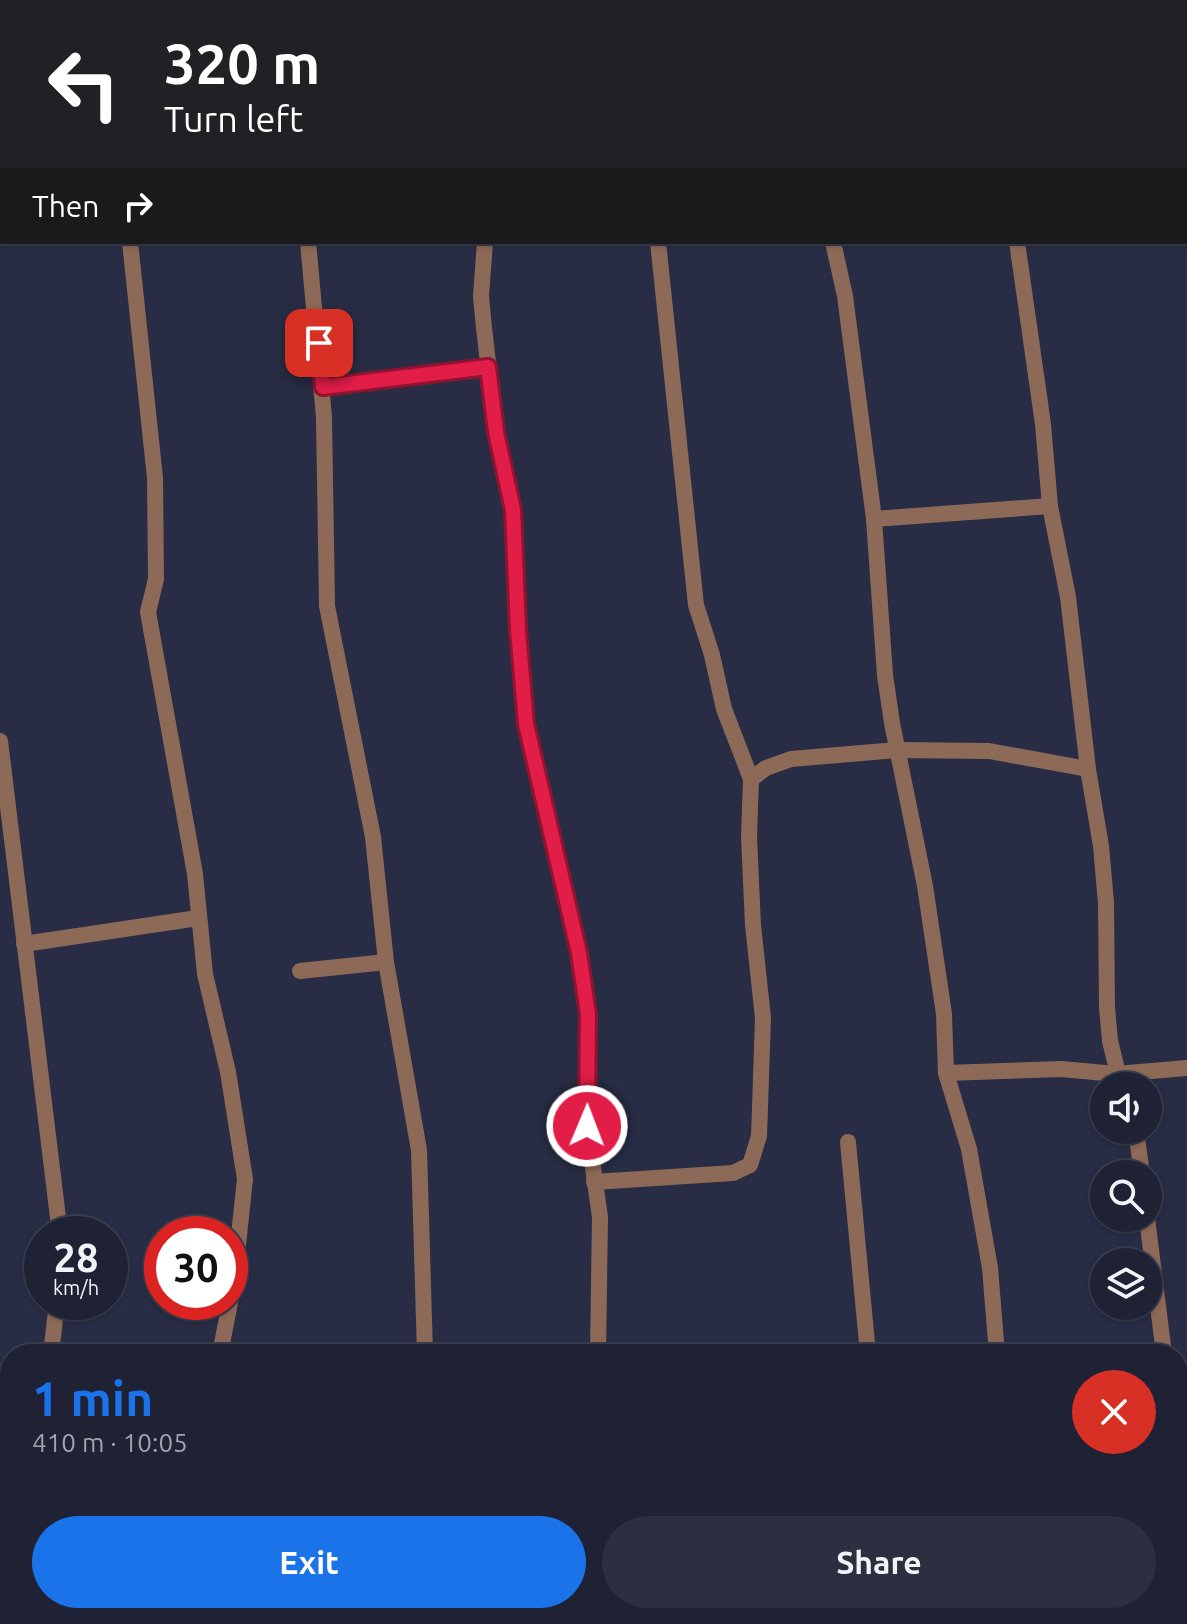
<!DOCTYPE html>
<meta charset="utf-8">
<style>
:root{--surface:#1e2234;--page:#2b2f40;--text:#f1f3f6;--muted:#a1a4ac;--line:#3c3f4f;--accent:#1a73e8}
body{margin:0;font-family:Ubuntu,sans-serif;background:var(--page);color:var(--text);height:100vh;display:flex;flex-direction:column;font-size:30px;white-space:nowrap}
*{box-sizing:border-box;margin:0}
p{font-size:26px;color:var(--muted)}
.icon{flex:none;width:44px;height:44px;fill:none;stroke:currentColor;stroke-width:2;stroke-linecap:round;stroke-linejoin:round}
.map{position:relative;flex:1;overflow:hidden}
.drawer{position:absolute;left:0px;top:1344px;width:1188px;height:280px;display:flex;flex-direction:column;background:var(--surface);border-radius:32px 32px 0 0;box-shadow:0 2px 6px #0004,0 0 0 2px var(--line)}
.drawer>*{flex:none}
.hud{position:absolute;left:0px;top:0px;width:1188px;height:244px;box-shadow:0 2px 6px #0004,0 0 0 2px var(--line);background:#202124;color:#fff;overflow:hidden}
.fabs{position:absolute;left:1090px;top:1072px;display:grid;gap:16px}
.fabs a{display:grid;place-items:center;width:72px;height:72px;border-radius:50%;background:var(--surface);box-shadow:0 2px 6px #0004,0 0 0 2px var(--line);font-size:40px}
.speed{position:absolute;left:24px;top:1216px;display:flex;gap:16px;font-size:40px;font-weight:700;text-align:center}
.speed>*{display:grid;place-content:center;width:104px;height:104px;border-radius:50%;background:var(--surface);box-shadow:0 2px 6px #0004,0 0 0 2px var(--line);line-height:1}
.speed small{font-size:20px;font-weight:400}
.speed .limit{border:12px solid #d22;background:#fff;color:#111}
.pin{position:absolute;display:grid;place-items:center;width:68px;height:68px;color:#fff;margin:-34px;border-radius:16px;box-shadow:0 4px 12px #0006}
.me{position:absolute;width:88px;margin:-44px;rotate:1deg;stroke-linejoin:round;filter:drop-shadow(0 0 6px #0008)}
.turn{display:flex;align-items:center;gap:28px;height:168px;padding:0 32px;font-size:36px}
.turn .icon{width:104px;height:104px;stroke-width:2.5}
.turn b{display:block;font-size:56px;line-height:68px}
.then{display:flex;align-items:center;height:76px;padding:0 32px;background:#0003;gap:16px;font-size:30px}
.round{display:grid;place-items:center;flex:none;width:84px;height:84px;border-radius:42px;background:var(--page)}
.summary{display:flex;align-items:center;justify-content:space-between;height:136px;padding:0 32px}
h1{font-size:48px;font-weight:700;line-height:60px;color:var(--accent)}
.action{display:flex;gap:16px;margin-top:auto;padding:16px 32px}
.action a{flex:1;height:92px;border-radius:48px;background:var(--accent);color:#fff;font-size:32px;font-weight:700;line-height:92px;text-align:center}
.action a+a{background:var(--page);color:var(--text)}
.map>svg:first-child{display:block}
</style>
<div class="map">
<svg width="1187" height="1624" viewBox="0 0 1187 1624">
<rect width="100%" height="100%" fill="#282d45"/>
<g fill="none" stroke-linecap="round" stroke-linejoin="round">
<g stroke="#8d6a57" stroke-width="16">
<path d="M100,0V2"/>
<path d="M282,0V2"/>
<path d="M457,0V2"/>
<path d="M631,0V2"/>
<path d="M808,0V2"/>
<path d="M983,0V2"/>
<path d="M1147,0L1165,2"/>
<path d="M1186,139L1187,138"/>
<path d="M1186,202L1187,211"/>
<path d="M130,242L155,478L156,579L148,612L195,874L205,974L228,1072L245,1179L234,1282L220,1354"/>
<path d="M308,242L324,417L327,606L373,837L386,962L419,1150L425,1354"/>
<path d="M485,242L481,296L484,328L496,432L513,510L518,630L526,724L579,953L588,1014L587,1126L600,1217L598,1354"/>
<path d="M833,242L845,296L874,519L885,675L892,723L925,886L944,1014L946,1073L969,1149L990,1268L997,1354"/>
<path d="M1017,242L1043,424L1050,506L1068,597L1088,769L1101,846L1106,903L1107,1007L1110,1041L1121,1086"/>
<path d="M323,387L488,367"/>
<path d="M874,519L1050,506"/>
<path d="M0,741L60,1234"/>
<path d="M751,779L766,768L791,759L897,750L989,751L1088,769"/>
<path d="M24,944L198,918"/>
<path d="M300,971L386,962"/>
<path d="M946,1073L1061,1069L1116,1074L1187,1068"/>
<path d="M1136,1130L1142,1174"/>
<path d="M848,1142L868,1354"/>
<path d="M594,1182L733,1173L750,1165L759,1136L763,1018L753,925L749,837L751,779L724,709L712,655L696,605L658,242"/>
<path d="M1147,1218L1164,1354"/>
<path d="M51,1354L57,1302"/>
<path d="M0,1398L10,1399"/>
<path d="M1178,1473L1187,1531"/>
<path d="M0,1596H10"/>
<path d="M450,1614L451,1624"/>
<path d="M625,1614L626,1624"/>
<path d="M882,1614L883,1624"/>
<path d="M1007,1614V1624"/>
<path d="M66,1624L67,1614"/>
</g>
</g>
<g fill="none" stroke-linecap="round" stroke-linejoin="round">
<g stroke="#92132f" stroke-width="20">
<path id="route" d="M319,343L323,387L488,367L496,432L513,510L518,630L526,724L579,953L588,1014L587,1126"/>
</g>
<use href="#route" stroke="#e11d48" stroke-width="14"/>
</g>
</svg>
<div class="fabs">
<a><svg class="icon" aria-label="sound" viewBox="0 0 24 24"><path d="M4 9h4l5-4v14l-5-4H4zM17 9q2 3 0 6"/></svg></a>
<a><svg class="icon" aria-label="search" viewBox="0 0 24 24"><circle cx="10" cy="10" r="6"/><path d="M15 15l6 6"/></svg></a>
<a><svg class="icon" aria-label="layers" viewBox="0 0 24 24"><path d="M12 4l9 5-9 5-9-5zM3 14l9 5 9-5"/></svg></a>
</div>
<div class="speed"><div>28<small>km/h</small></div><div class="limit">30</div></div>
<div class="pin" style="left:319px;top:343px;background:#d93025"><svg class="icon" aria-label="arrive" viewBox="0 0 24 24"><path d="M6 21V4h12l-3 4 3 4H6"/></svg></div>
<svg class="me" style="left:587px;top:1126px" viewBox="-20 -20 40 40"><circle r="17" fill="#e11d48" stroke="#fff" stroke-width="3"/><path d="M0-11L8 9 0 5-8 9z" fill="#fff"/></svg>
<div class="hud">
<div class="turn"><svg class="icon" aria-label="left" viewBox="0 0 24 24"><path d="M17 20v-9H6M10 6l-5 5 5 5"/></svg><div><b>320 m</b>Turn left</div></div>
<div class="then">Then<svg class="icon" aria-label="right" viewBox="0 0 24 24"><path d="M7 20v-9h11M14 6l5 5-5 5"/></svg></div>
</div>
<section class="drawer">
<div class="summary"><div><h1>1 min</h1><p>410 m · 10:05</p></div><a class="round" style="background:#d93025;color:#fff"><svg class="icon" aria-label="close" viewBox="0 0 24 24"><path d="M6 6l12 12M18 6L6 18"/></svg></a></div>
<div class="action"><a>Exit</a><a>Share</a></div>
</section>
</div>
